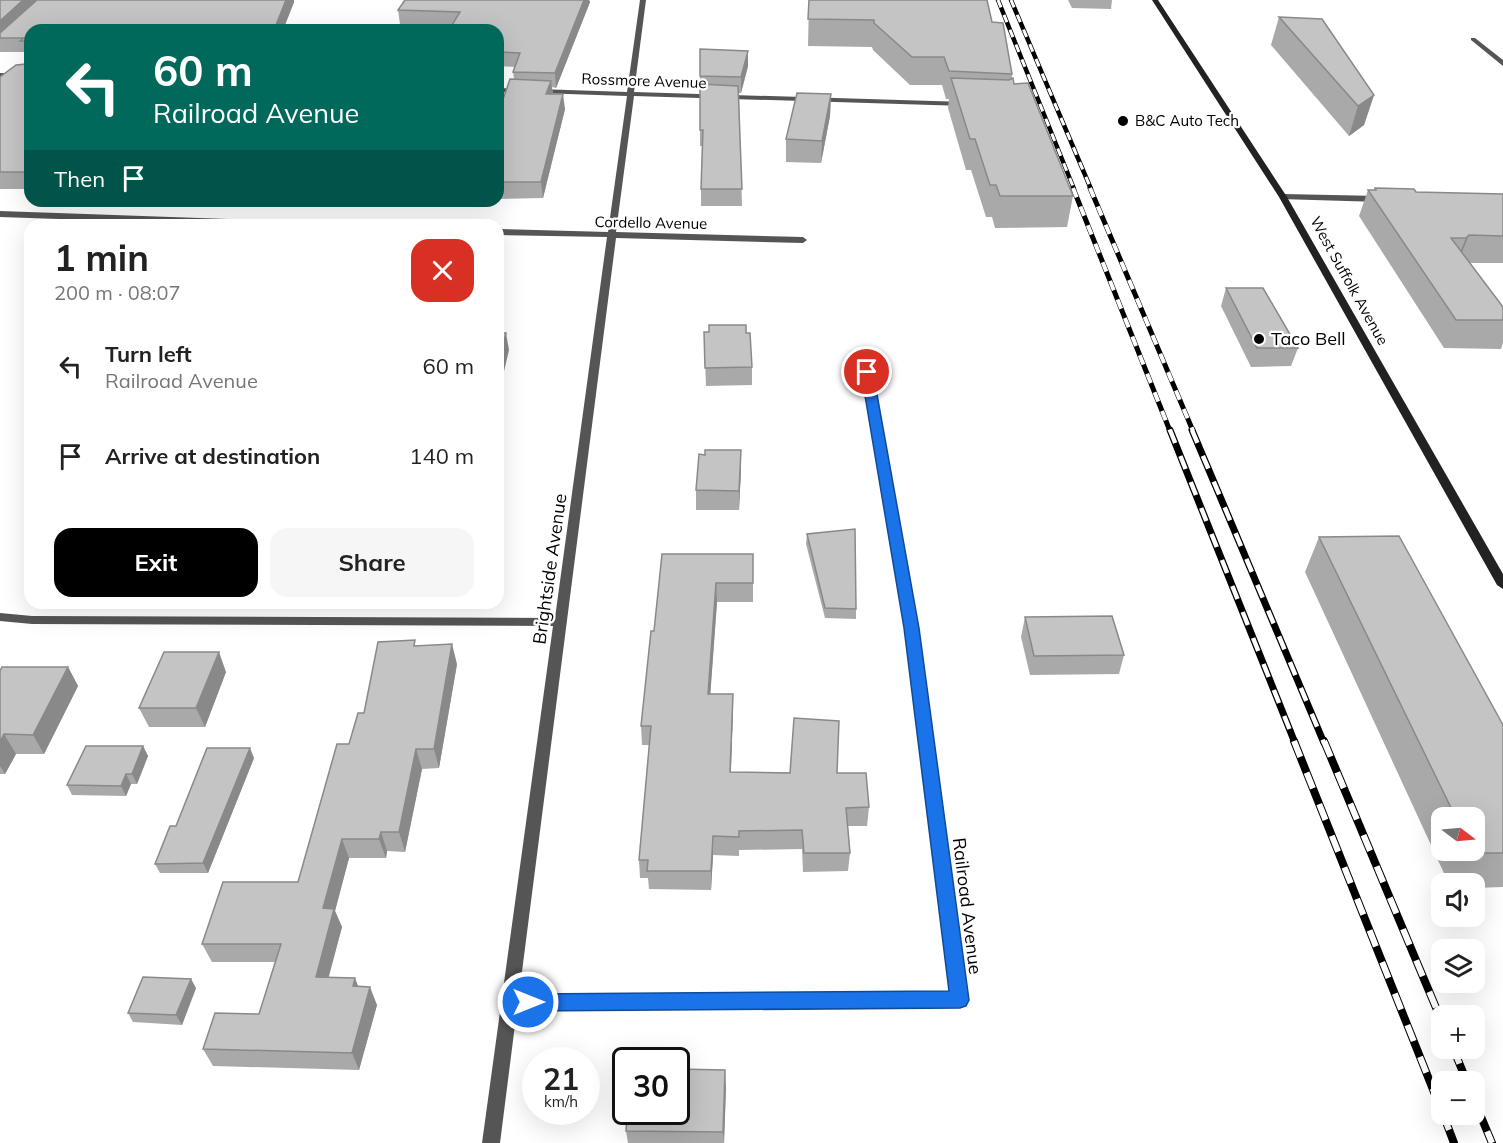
<!DOCTYPE html>
<meta charset="utf-8">
<style>
:root{--surface:#fff;--page:#f6f6f6;--text:#222;--muted:#767676;--accent:#000}
body{margin:0;font-family:Mulish,sans-serif;background:var(--page);color:var(--text);height:100vh;display:flex;flex-direction:column;font-size:22px;white-space:nowrap}
*{box-sizing:border-box;margin:0}
p{font-size:20px;color:var(--muted)}
.icon{flex:none;width:33px;height:33px;fill:none;stroke:currentColor;stroke-width:2;stroke-linecap:round;stroke-linejoin:round}
.map{position:relative;flex:1;overflow:hidden}
.side{position:absolute;left:24px;top:219px;width:480px;height:390px;display:flex;flex-direction:column;background:var(--surface);border-radius:18px;box-shadow:0 6px 24px #0002}
.side>*{flex:none}
.hud{position:absolute;left:24px;top:24px;width:480px;height:183px;border-radius:18px;box-shadow:0 6px 24px #0002;background:#00695c;color:#fff;overflow:hidden}
.needle{width:39px;rotate:106deg}
.fabs{position:absolute;left:1431px;top:807px;display:grid;gap:12px}
.fabs a{display:grid;place-items:center;width:54px;height:54px;border-radius:12px;background:var(--surface);box-shadow:0 6px 24px #0002;font-size:30px}
.speed{position:absolute;left:522px;top:1047px;display:flex;gap:12px;font-size:30px;font-weight:700;text-align:center}
.speed>*{display:grid;place-content:center;width:78px;height:78px;border-radius:50%;background:var(--surface);box-shadow:0 6px 24px #0002;line-height:1}
.speed small{font-size:15px;font-weight:400}
.speed .limit{border:3px solid #111;border-radius:9px;background:#fff;color:#111}
.pin{position:absolute;display:grid;place-items:center;width:51px;height:51px;color:#fff;margin:-26px;border:3px solid #fff;border-radius:50%;box-shadow:0 2px 6px #0007}
.me{position:absolute;width:66px;margin:-33px;rotate:90deg;stroke-linejoin:round;filter:drop-shadow(0 0 4px #0008)}
.turn{display:flex;align-items:center;gap:21px;height:126px;padding:0 30px;font-size:27px}
.turn .icon{width:78px;height:78px;stroke-width:2.5}
.turn b{display:block;font-size:42px;line-height:51px}
.then{display:flex;align-items:center;height:57px;padding:0 30px;background:#0003;gap:12px;font-size:22px}
.round{display:grid;place-items:center;flex:none;width:63px;height:63px;border-radius:18px;background:var(--page)}
.summary{display:flex;align-items:center;justify-content:space-between;height:102px;padding:0 30px}
h1{font-size:36px;font-weight:700;line-height:45px}
.cta{display:flex;gap:12px;margin-top:auto;padding:12px 30px}
.cta a{flex:1;height:69px;border-radius:18px;background:var(--accent);color:#fff;font-size:24px;font-weight:700;line-height:69px;text-align:center}
.cta a+a{background:var(--page);color:var(--text)}
ul{padding:0;list-style:none}
li{display:flex;align-items:center;gap:18px;height:90px;padding:0 30px}
li div{flex:1}
li b{display:block;font-size:22px}
li em{font-style:normal}
.map>svg:first-child{display:block}
</style>
<div class="map">
<svg width="1503" height="1143" viewBox="0 0 1503 1143">
<rect width="100%" height="100%" fill="#fff"/>
<g fill="none" stroke-linecap="round" stroke-linejoin="round">
<g fill="#555" fill-rule="evenodd">
<path d="M640,0H646L634,92L965,102L969,104L965,106L634,96L616,232L803,237L807,240L803,243L616,238L519,995L951,993L906,628L862,372L867,369L872,372L918,628L968,1000L966,1005L960,1007L517,1009L500,1143H482L553,626L32,624L0,621V613L32,616L555,618L607,237L498,235V229L608,232L627,96L538,93L534,91L538,89L627,92Z"/>
<path d="M1471,38H1475L1503,60V66L1471,40Z"/>
<path d="M0,73L30,74V78L0,77Z"/>
<path d="M498,88L521,89L525,91L521,93L498,92Z"/>
<path d="M1283,194L1380,196L1384,199L1380,202L1280,199V195Z"/>
<path d="M0,211L309,222L313,225H237L0,217Z"/>
</g>
<path fill="#222" fill-rule="evenodd" d="M1152,0H1158L1287,197L1503,574V589L1497,585L1279,197Z"/>
<g stroke="#000" stroke-width="4.5">
<g id="rail-far3">
<path d="M998,0L1074,189"/>
<path d="M1011,0L1091,189"/>
</g>
</g>
<g stroke="#000" stroke-width="5">
<g id="rail-far2">
<path d="M1073,188L1170,431"/>
<path d="M1090,188L1193,431"/>
</g>
</g>
<g stroke="#000" stroke-width="7">
<g id="rail-far1">
<path d="M1170,430L1295,743"/>
<path d="M1192,430L1324,743"/>
</g>
</g>
<g stroke="#000" stroke-width="8">
<g id="rail">
<path d="M1294,741L1442,1112"/>
<path d="M1324,741L1442,1022"/>
<path d="M1453,1048L1467,1082"/>
<path d="M1474,1100L1492,1143"/>
<path d="M1443,1114L1454,1143"/>
</g>
</g>
<use href="#rail-far3" stroke="#fff" stroke-width="3" stroke-dasharray="8" stroke-linecap="butt"/>
<use href="#rail-far2" stroke="#fff" stroke-width="4" stroke-dasharray="10" stroke-linecap="butt"/>
<use href="#rail-far1" stroke="#fff" stroke-width="4.5" stroke-dasharray="14" stroke-linecap="butt"/>
<use href="#rail" stroke="#fff" stroke-width="6" stroke-dasharray="17" stroke-linecap="butt"/>
</g>
<g fill="#a9a9a9" fill-rule="evenodd">
<path d="M0,0L294,2L283,30H30V189H0V77L26,64L28,56H26L24,52H0Z"/>
<path d="M405,0H589L590,2L556,88L552,87L553,94L565,109L543,198L498,199V114L514,79L513,72L515,67L498,66V30L452,25L400,24L398,10Z"/>
<path d="M809,0L992,22L1012,74V79L1073,196L1067,227L995,228L992,217H986L971,170H966L948,108L949,99H946L942,85H910L873,50L872,47L808,46Z"/>
<path d="M1068,0H1112L1111,9L1072,8Z"/>
<path d="M1279,17L1374,95L1364,125L1349,136L1271,45Z"/>
<path d="M700,49L748,51V66L741,93H739L742,206H701V189L702,146H700Z"/>
<path d="M831,94L830,116L821,163L786,162V139Z"/>
<path d="M1375,188L1416,192L1503,194V263H1470L1503,307V343L1501,349L1444,348L1359,216L1368,190H1374Z"/>
<path d="M1226,288L1298,348L1291,366L1251,367L1221,306Z"/>
<path d="M704,332L746,333L752,367V385L706,386Z"/>
<path d="M741,469L739,510H696V490Z"/>
<path d="M807,534L856,609V619L825,618L806,544Z"/>
<path d="M1319,537L1503,725V887L1474,888V884H1449L1305,572ZM1442,818H1474V850H1442Z"/>
<path d="M753,554V602H717L710,694H733L731,772L837,773L869,807L867,826H848L850,853L848,871L803,872L802,849L739,850V856L713,855L711,890L649,889L648,878H640L639,860L649,745H642L641,726L654,631Z"/>
<path d="M1025,617L1124,655L1119,674L1030,675L1021,637Z"/>
<path d="M457,664L439,768L422,769L405,852L387,851L386,858H349L335,911L342,927L328,977L358,987L377,1005L359,1070L213,1066L203,1049L259,1014L275,962H212L202,944L298,882L349,744L364,713Z"/>
<path d="M68,667L78,686L44,754H16L5,774H0V671Z"/>
<path d="M226,672L205,727H149L139,708Z"/>
<path d="M143,746L148,756L137,784H131L126,796L72,795L67,785Z"/>
<path d="M254,758L208,873H160L155,864L176,826Z"/>
<path d="M196,988L182,1025L133,1022L128,1013Z"/>
<path d="M726,1087L724,1143H628L626,1131Z"/>
</g>
<g fill="#898989">
<path d="M23,0H44L0,38V21Z"/>
<path d="M286,0H294V2L283,30H274Z"/>
<path d="M584,0H589L590,2L556,88L555,73Z"/>
<path d="M748,51V66L741,93V77Z"/>
<path d="M551,81L553,96L546,94Z"/>
<path d="M563,94L565,109L543,198L541,182Z"/>
<path d="M831,94L830,116L821,163L822,141Z"/>
<path d="M1374,95L1364,125L1349,136L1358,106Z"/>
<path d="M1469,235L1458,262L1455,265L1466,238Z"/>
<path d="M506,333L509,350L498,397V367Z"/>
<path d="M741,450V469L739,510V491Z"/>
<path d="M716,583L717,602L709,713L708,694Z"/>
<path d="M452,644L457,664L439,768L434,749Z"/>
<path d="M219,652L226,672L205,727L196,708Z"/>
<path d="M68,667L78,686L44,754L33,735Z"/>
<path d="M733,694V713L730,791V772Z"/>
<path d="M4,734L16,754L5,774L0,766V742Z"/>
<path d="M143,746L148,756L137,784L132,774Z"/>
<path d="M250,748L254,758L208,873L203,863Z"/>
<path d="M416,749L422,769L405,852L399,832Z"/>
<path d="M126,774L131,784L126,796L121,786Z"/>
<path d="M381,832L387,851L386,858L379,839Z"/>
<path d="M713,836V855L711,890V871Z"/>
<path d="M342,839L349,858L335,911L342,927L324,995L316,977L323,908Z"/>
<path d="M355,978L362,996L353,986Z"/>
<path d="M191,979L196,988L182,1025L176,1015Z"/>
<path d="M370,987L377,1005L359,1070L352,1053Z"/>
<path d="M725,1070L726,1087L724,1143L723,1132Z"/>
</g>
<g fill="#c4c4c4" stroke="#898989" stroke-width="1.5">
<path d="M0,0H23L0,21Z"/>
<path d="M37,0H286L274,30H30V41H20L24,38H0V33Z"/>
<path d="M405,0H584L555,73L513,72L520,53L498,52V30H449L460,12L398,10Z"/>
<path d="M809,0H987L992,22L1003,23L1012,74L949,71L944,57H912L874,23V20L808,19Z"/>
<path d="M1279,17L1322,19L1374,95L1358,106Z"/>
<path d="M700,49L748,51L741,77L700,76Z"/>
<path d="M30,54V172H0V77L16,65L26,64V57Z"/>
<path d="M951,78L1009,80L1013,78L1014,84L1028,83L1073,196H1000L996,185H990L975,139H970Z"/>
<path d="M510,79L551,81L546,94H563L541,182H498V114Z"/>
<path d="M700,84L738,86L742,189H701L703,130H700Z"/>
<path d="M797,93L831,94L822,141L786,139Z"/>
<path d="M1375,188L1414,189L1416,192L1503,194V236L1469,235L1466,238H1451L1503,307V320H1456L1368,190H1376Z"/>
<path d="M1226,288H1263L1298,348H1257Z"/>
<path d="M709,325H746V333H750L752,367L705,368L704,332H709Z"/>
<path d="M498,333H506L498,367Z"/>
<path d="M705,450H741L739,491L696,490L699,454L705,455Z"/>
<path d="M855,529L856,609L825,608L807,534Z"/>
<path d="M1399,536L1503,725V853H1473L1472,850H1474V818H1456L1319,537Z"/>
<path d="M662,554H753V583H716L708,694H733L730,772L790,773L794,718L839,721L837,773H866L869,807L846,808L850,853H804L802,830L739,831V837L713,836L711,871H647L648,860H639L651,726H641L651,631H654Z"/>
<path d="M1112,616L1124,655L1034,656L1025,617Z"/>
<path d="M415,640L414,646L452,644L434,749H416L399,832H381L379,839H342L323,908L334,909L316,977L355,978L353,986L370,987L352,1053L203,1049L215,1013L259,1014L281,944H202L223,882H298L337,744H349L358,713H364L378,642Z"/>
<path d="M164,652H219L196,708H139Z"/>
<path d="M2,667H68L33,735L4,734L0,742V671Z"/>
<path d="M86,746H143L132,774H126L121,786L67,785Z"/>
<path d="M207,748H250L203,863L155,864L170,826H176Z"/>
<path d="M143,977L191,979L176,1015L128,1013Z"/>
<path d="M676,1069L725,1070L723,1132L626,1131L627,1112H676Z"/>
</g>
<path fill="#1a73e8" stroke="#114b97" stroke-width="1.5" d="M867,369L873,372L919,628L969,1000L966,1006L960,1008L528,1011L521,1008L518,1002L521,996L528,994L949,991L904,628L861,372Z"/>
<g fill="#000" stroke="#fff" stroke-width="2">
<circle cx="1123" cy="121" r="6"/>
<circle cx="1259" cy="339" r="6"/>
</g>
<g text-anchor="middle" stroke-width="4.5" stroke-linejoin="round" paint-order="stroke">
<g font-size="15" fill="#000" stroke="#fff">
<text transform="translate(644 81) rotate(2)" y="5">Rossmore Avenue</text>
<text transform="translate(651 223) rotate(1)" y="5">Cordello Avenue</text>
<text transform="translate(1349 281) rotate(61)" y="5">West Suffolk Avenue</text>
</g>
<g font-size="15" fill="#000" stroke="#fff" text-anchor="start">
<text x="1135" y="126">B&amp;C Auto Tech</text>
</g>
<g font-size="18" fill="#000" stroke="#fff" text-anchor="start">
<text x="1271" y="345">Taco Bell</text>
</g>
<g font-size="18" fill="#000" stroke="#fff">
<text transform="translate(550 569) rotate(-82)" y="6">Brightside Avenue</text>
<text transform="translate(967 906) rotate(83)" y="6">Railroad Avenue</text>
</g>
</g>
</svg>
<div class="fabs">
<a><svg class="needle" viewBox="-14 -14 28 28"><path d="M0-13l5 13h-10z" fill="#e53935"/><path d="M0 13l5-13h-10z" fill="#767676"/></svg></a>
<a><svg class="icon" aria-label="sound" viewBox="0 0 24 24"><path d="M4 9h4l5-4v14l-5-4H4zM17 9q2 3 0 6"/></svg></a>
<a><svg class="icon" aria-label="layers" viewBox="0 0 24 24"><path d="M12 4l9 5-9 5-9-5zM3 14l9 5 9-5"/></svg></a>
<a>+</a>
<a>−</a>
</div>
<div class="speed"><div>21<small>km/h</small></div><div class="limit">30</div></div>
<div class="pin" style="left:867px;top:372px;background:#d93025"><svg class="icon" aria-label="arrive" viewBox="0 0 24 24"><path d="M6 21V4h12l-3 4 3 4H6"/></svg></div>
<svg class="me" style="left:528px;top:1002px" viewBox="-20 -20 40 40"><circle r="17" fill="#1a73e8" stroke="#fff" stroke-width="3"/><path d="M0-11L8 9 0 5-8 9z" fill="#fff"/></svg>
<div class="hud">
<div class="turn"><svg class="icon" aria-label="left" viewBox="0 0 24 24"><path d="M17 20v-9H6M10 6l-5 5 5 5"/></svg><div><b>60 m</b>Railroad Avenue</div></div>
<div class="then">Then<svg class="icon" aria-label="arrive" viewBox="0 0 24 24"><path d="M6 21V4h12l-3 4 3 4H6"/></svg></div>
</div>
<section class="side">
<div class="summary"><div><h1>1 min</h1><p>200 m · 08:07</p></div><a class="round" style="background:#d93025;color:#fff"><svg class="icon" aria-label="close" viewBox="0 0 24 24"><path d="M6 6l12 12M18 6L6 18"/></svg></a></div>
<ul>
<li><svg class="icon" aria-label="left" viewBox="0 0 24 24"><path d="M17 20v-9H6M10 6l-5 5 5 5"/></svg><div><b>Turn left</b><p>Railroad Avenue</p></div><em>60 m</em></li>
<li><svg class="icon" aria-label="arrive" viewBox="0 0 24 24"><path d="M6 21V4h12l-3 4 3 4H6"/></svg><div><b>Arrive at destination</b></div><em>140 m</em></li>
</ul>
<div class="cta"><a>Exit</a><a>Share</a></div>
</section>
</div>
